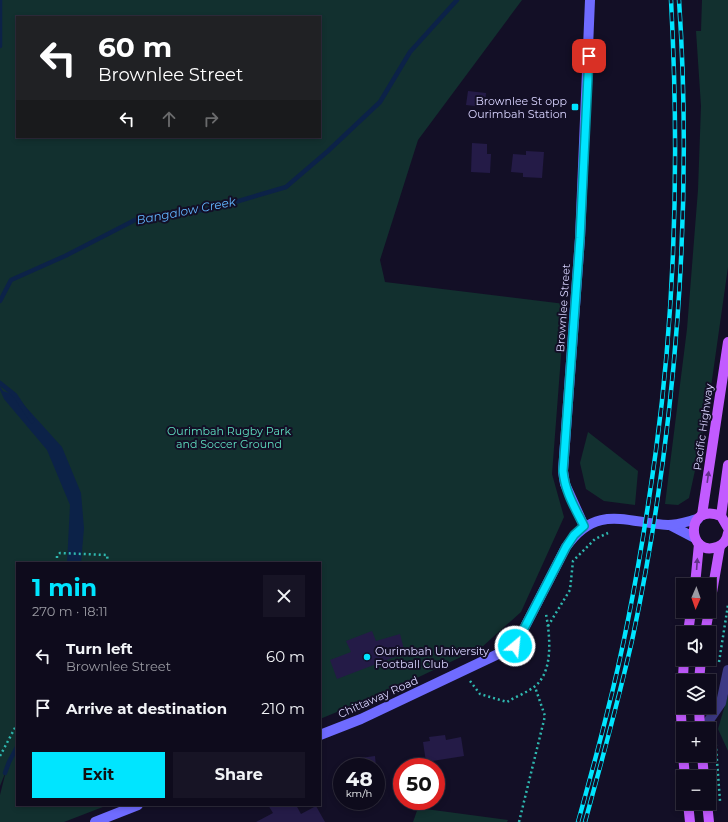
<!DOCTYPE html>
<meta charset="utf-8">
<style>
:root{--surface:#0e0b1c;--page:#171425;--text:#f1f3f6;--muted:#9b9ba3;--line:#2e2b3b;--accent:#00e5ff}
body{margin:0;font-family:Montserrat,sans-serif;background:var(--page);color:var(--text);height:100vh;display:flex;flex-direction:column;font-size:15px;white-space:nowrap}
*{box-sizing:border-box;margin:0}
p{font-size:13px;color:var(--muted)}
.icon{flex:none;width:22px;height:22px;fill:none;stroke:currentColor;stroke-width:2;stroke-linecap:round;stroke-linejoin:round}
.map{position:relative;flex:1;overflow:hidden}
.details{position:absolute;left:16px;top:562px;width:305px;height:244px;display:flex;flex-direction:column;background:var(--surface);border-radius:0px;box-shadow:0 2px 6px #0003,0 0 0 1px var(--line)}
.details>*{flex:none}
.guide{position:absolute;left:16px;top:16px;width:305px;height:122px;border-radius:0px;box-shadow:0 2px 6px #0003,0 0 0 1px var(--line);background:#202124;color:#fff;overflow:hidden}
.needle{width:26px;rotate:182deg}
.tools{position:absolute;left:676px;top:578px;display:grid;gap:8px}
.tools a{display:grid;place-items:center;width:40px;height:40px;border-radius:0px;background:var(--surface);box-shadow:0 2px 6px #0003,0 0 0 1px var(--line);font-size:20px}
.speed{position:absolute;left:333px;top:758px;display:flex;gap:8px;font-size:20px;font-weight:700;text-align:center}
.speed>*{display:grid;place-content:center;width:52px;height:52px;border-radius:50%;background:var(--surface);box-shadow:0 2px 6px #0003,0 0 0 1px var(--line);line-height:1}
.speed small{font-size:10px;font-weight:400}
.speed .limit{border:6px solid #d22;background:#fff;color:#111}
.pin{position:absolute;display:grid;place-items:center;width:34px;height:34px;color:#fff;margin:-17px;border-radius:8px;box-shadow:0 2px 6px #0006}
.me{position:absolute;width:44px;margin:-22px;rotate:28deg;stroke-linejoin:round;filter:drop-shadow(0 0 3px #0008)}
.turn{display:flex;align-items:center;gap:14px;height:84px;padding:0 16px;font-size:18px}
.turn .icon{width:52px;height:52px;stroke-width:2.5}
.turn b{display:block;font-size:28px;line-height:34px}
.lanes{display:flex;align-items:center;height:38px;padding:0 16px;background:#0003;justify-content:center;gap:20px;direction:ltr}
.lanes .off{opacity:.35}
.round{display:grid;place-items:center;flex:none;width:42px;height:42px;border-radius:0px;background:var(--page)}
.summary{display:flex;align-items:center;justify-content:space-between;height:68px;padding:0 16px}
h1{font-size:24px;font-weight:700;line-height:30px;color:var(--accent)}
.action{display:flex;gap:8px;margin-top:auto;padding:8px 16px}
.action a{flex:1;height:46px;border-radius:0px;background:var(--accent);color:#111;font-size:16px;font-weight:700;line-height:46px;text-align:center}
.action a+a{background:var(--page);color:var(--text)}
ul{padding:0;list-style:none}
li{display:flex;align-items:center;gap:12px;height:52px;padding:0 16px}
li div{flex:1}
li b{display:block;font-size:15px}
li em{font-style:normal}
.map>svg:first-child{display:block}
</style>
<div class="map">
<svg width="728" height="822" viewBox="0 0 728 822">
<rect width="100%" height="100%" fill="#130f26"/>
<g fill="#12302f" fill-rule="evenodd">
<path d="M0,0H522L418,140L380,260L385,282L565,304L552,474L564,517L521,612L482,647L402,685L320,719V563H17V805H108L64,822H0V795L6,771L0,786ZM17,17H320V137H17Z"/>
<path d="M702,0H728V267L707,415L689,498L678,505L665,504L687,329L698,190L701,106L696,31H701Z"/>
<path d="M588,432L638,471L635,505L604,501L586,489L580,463Z"/>
<path d="M728,695V751L718,729Z"/>
<path d="M418,808L508,820L507,822H413Z"/>
</g>
<path fill="#0c2248" d="M0,386L3,391L15,395L62,447L81,493L84,528L81,563H67L70,505L47,450L4,399L0,390Z"/>
<g fill="none" stroke-linecap="round" stroke-linejoin="round">
<g stroke="#0c2248" stroke-width="4.5">
<path d="M0,46V0"/>
<path d="M0,301L11,280L65,256L135,220L215,208L286,187L328,151L380,102L410,52L457,0"/>
<path d="M0,383L15,395L32,421"/>
<path d="M5,773L9,762L17,747"/>
</g>
</g>
<g fill="#241b47">
<path d="M468,91L486,93L485,107L466,105Z"/>
<path d="M472,143L487,144V154H491L490,173L471,172Z"/>
<path d="M526,151L544,152L542,178L523,177V173L511,172L513,154L526,155Z"/>
<path d="M372,631L376,641L400,634L405,653L337,679L330,660L351,652L346,641Z"/>
<path d="M445,735L446,740L461,737L464,756L426,762L423,742L430,741L429,737Z"/>
<path d="M375,756L376,767H354L353,759Z"/>
<path d="M268,805H296L301,814L316,806L325,822H256L273,813Z"/>
</g>
<g fill="none" stroke-linecap="round" stroke-linejoin="round">
<g stroke="#2fb8b0" stroke-width="2.5" stroke-dasharray="2 3" stroke-linecap="butt">
<path d="M57,563V556L60,553L107,555L108,563"/>
<path d="M548,626L570,590L573,561L595,539L608,533"/>
<path d="M719,662L728,605"/>
<path d="M470,681L480,694L507,702C515,697 526,693 534,687C554,672 550,636 546,614"/>
<path d="M715,734L720,801"/>
<path d="M0,756L17,724"/>
<path d="M519,822L545,716L535,687"/>
</g>
<path stroke="#3d3a85" stroke-width="10" d="M703,729L721,703L728,670"/>
<g stroke="#6f6bff" stroke-width="10">
<path d="M670,525L695,538"/>
<path d="M584,526L565,484L563,471L580,238L590,0"/>
<path d="M320,735L361,719L515,646L566,547C596,504 624,522 668,525C677,525 689,521 698,519"/>
<path d="M95,822L138,805"/>
</g>
<g stroke="#c25bff" stroke-width="10">
<path d="M702,515L728,342"/>
<path d="M721,516L728,465"/>
<path d="M728,528L721,516C684,501 687,558 717,547C723,545 727,540 728,533"/>
<path d="M695,585L699,544"/>
<path d="M709,610L720,546"/>
<path d="M688,633L691,611"/>
<path d="M705,633L709,611"/>
<path d="M699,681L701,659"/>
<path d="M699,707L700,729"/>
<path d="M683,750L681,715L684,659"/>
<path d="M683,755L685,777"/>
<path d="M702,755L704,777"/>
<path d="M688,803L690,822"/>
<path d="M707,803L709,822"/>
</g>
<g stroke="#00e5ff" stroke-width="4.5">
<g id="rail">
<path d="M578,822C588,786 598,750 607,713C629,627 644,538 656,450C676,302 679,150 671,0"/>
<path d="M585,822C602,760 619,699 633,636C676,432 693,208 679,0"/>
</g>
</g>
<use href="#rail" stroke="#130f26" stroke-width="3" stroke-dasharray="9" stroke-linecap="butt"/>
</g>
<defs><path id="oneway-solid" d="M-6-.8H1V-3.2L6.5 0L1 3.2V.8H-6Z"/></defs>
<g fill="#623188">
<use href="#oneway-solid" transform="translate(708 477) rotate(-82)"/>
<use href="#oneway-solid" transform="translate(697 564) rotate(-86)"/>
</g>
<g fill="none" stroke-linecap="round" stroke-linejoin="round">
<g stroke="#0095a6" stroke-width="10">
<path id="route" d="M515,646L566,547L574,535L584,526C575,508 565,492 563,471L580,238L589,56"/>
</g>
<use href="#route" stroke="#00e5ff" stroke-width="7"/>
</g>
<g fill="#00e5ff" stroke="#130f26" stroke-width="1.5">
<rect x="571" y="103" width="8" height="8" rx="2"/>
<circle cx="367" cy="657" r="4"/>
</g>
<g text-anchor="middle" stroke-width="4" stroke-linejoin="round" paint-order="stroke">
<g font-size="11" fill="#d9d4ff" stroke="#130f26" text-anchor="end">
<text x="567" y="105">Brownlee St opp<tspan x="567" dy="13">Ourimbah Station</tspan></text>
<text x="375" y="655" text-anchor="start">Ourimbah University<tspan x="375" dy="13">Football Club</tspan></text>
</g>
<g font-size="11" fill="#d9d4ff" stroke="#130f26">
<text transform="translate(563 308) rotate(-86)" y="4">Brownlee Street</text>
<text transform="translate(703 427) rotate(-82)" y="4">Pacific Highway</text>
<text transform="translate(378 697) rotate(-24)" y="4">Chittaway Road</text>
</g>
<g font-size="11" fill="#5fe0c0" stroke="#130f26">
<text x="229" y="435">Ourimbah Rugby Park<tspan x="229" dy="13">and Soccer Ground</tspan></text>
</g>
<g font-size="12" font-style="italic" fill="#62b6ff" stroke="#130f26">
<text transform="translate(186 211) rotate(-11)" y="4">Bangalow Creek</text>
</g>
</g>
</svg>
<div class="tools">
<a><svg class="needle" viewBox="-14 -14 28 28"><path d="M0-13l5 13h-10z" fill="#e53935"/><path d="M0 13l5-13h-10z" fill="#9b9ba3"/></svg></a>
<a><svg class="icon" aria-label="sound" viewBox="0 0 24 24"><path d="M4 9h4l5-4v14l-5-4H4zM17 9q2 3 0 6"/></svg></a>
<a><svg class="icon" aria-label="layers" viewBox="0 0 24 24"><path d="M12 4l9 5-9 5-9-5zM3 14l9 5 9-5"/></svg></a>
<a>+</a>
<a>−</a>
</div>
<div class="speed"><div>48<small>km/h</small></div><div class="limit">50</div></div>
<div class="pin" style="left:589px;top:56px;background:#d93025"><svg class="icon" aria-label="arrive" viewBox="0 0 24 24"><path d="M6 21V4h12l-3 4 3 4H6"/></svg></div>
<svg class="me" style="left:515px;top:646px" viewBox="-20 -20 40 40"><circle r="17" fill="#00e5ff" stroke="#fff" stroke-width="3"/><path d="M0-11L8 9 0 5-8 9z" fill="#fff"/></svg>
<div class="guide">
<div class="turn"><svg class="icon" aria-label="left" viewBox="0 0 24 24"><path d="M17 20v-9H6M10 6l-5 5 5 5"/></svg><div><b>60 m</b>Brownlee Street</div></div>
<div class="lanes"><svg class="icon" aria-label="left" viewBox="0 0 24 24"><path d="M17 20v-9H6M10 6l-5 5 5 5"/></svg><svg class="icon off" aria-label="ahead" viewBox="0 0 24 24"><path d="M12 20V5M6 11l6-6 6 6"/></svg><svg class="icon off" aria-label="right" viewBox="0 0 24 24"><path d="M7 20v-9h11M14 6l5 5-5 5"/></svg></div>
</div>
<section class="details">
<div class="summary"><div><h1>1 min</h1><p>270 m · 18:11</p></div><a class="round"><svg class="icon" aria-label="close" viewBox="0 0 24 24"><path d="M6 6l12 12M18 6L6 18"/></svg></a></div>
<ul>
<li><svg class="icon" aria-label="left" viewBox="0 0 24 24"><path d="M17 20v-9H6M10 6l-5 5 5 5"/></svg><div><b>Turn left</b><p>Brownlee Street</p></div><em>60 m</em></li>
<li><svg class="icon" aria-label="arrive" viewBox="0 0 24 24"><path d="M6 21V4h12l-3 4 3 4H6"/></svg><div><b>Arrive at destination</b></div><em>210 m</em></li>
</ul>
<div class="action"><a>Exit</a><a>Share</a></div>
</section>
</div>
